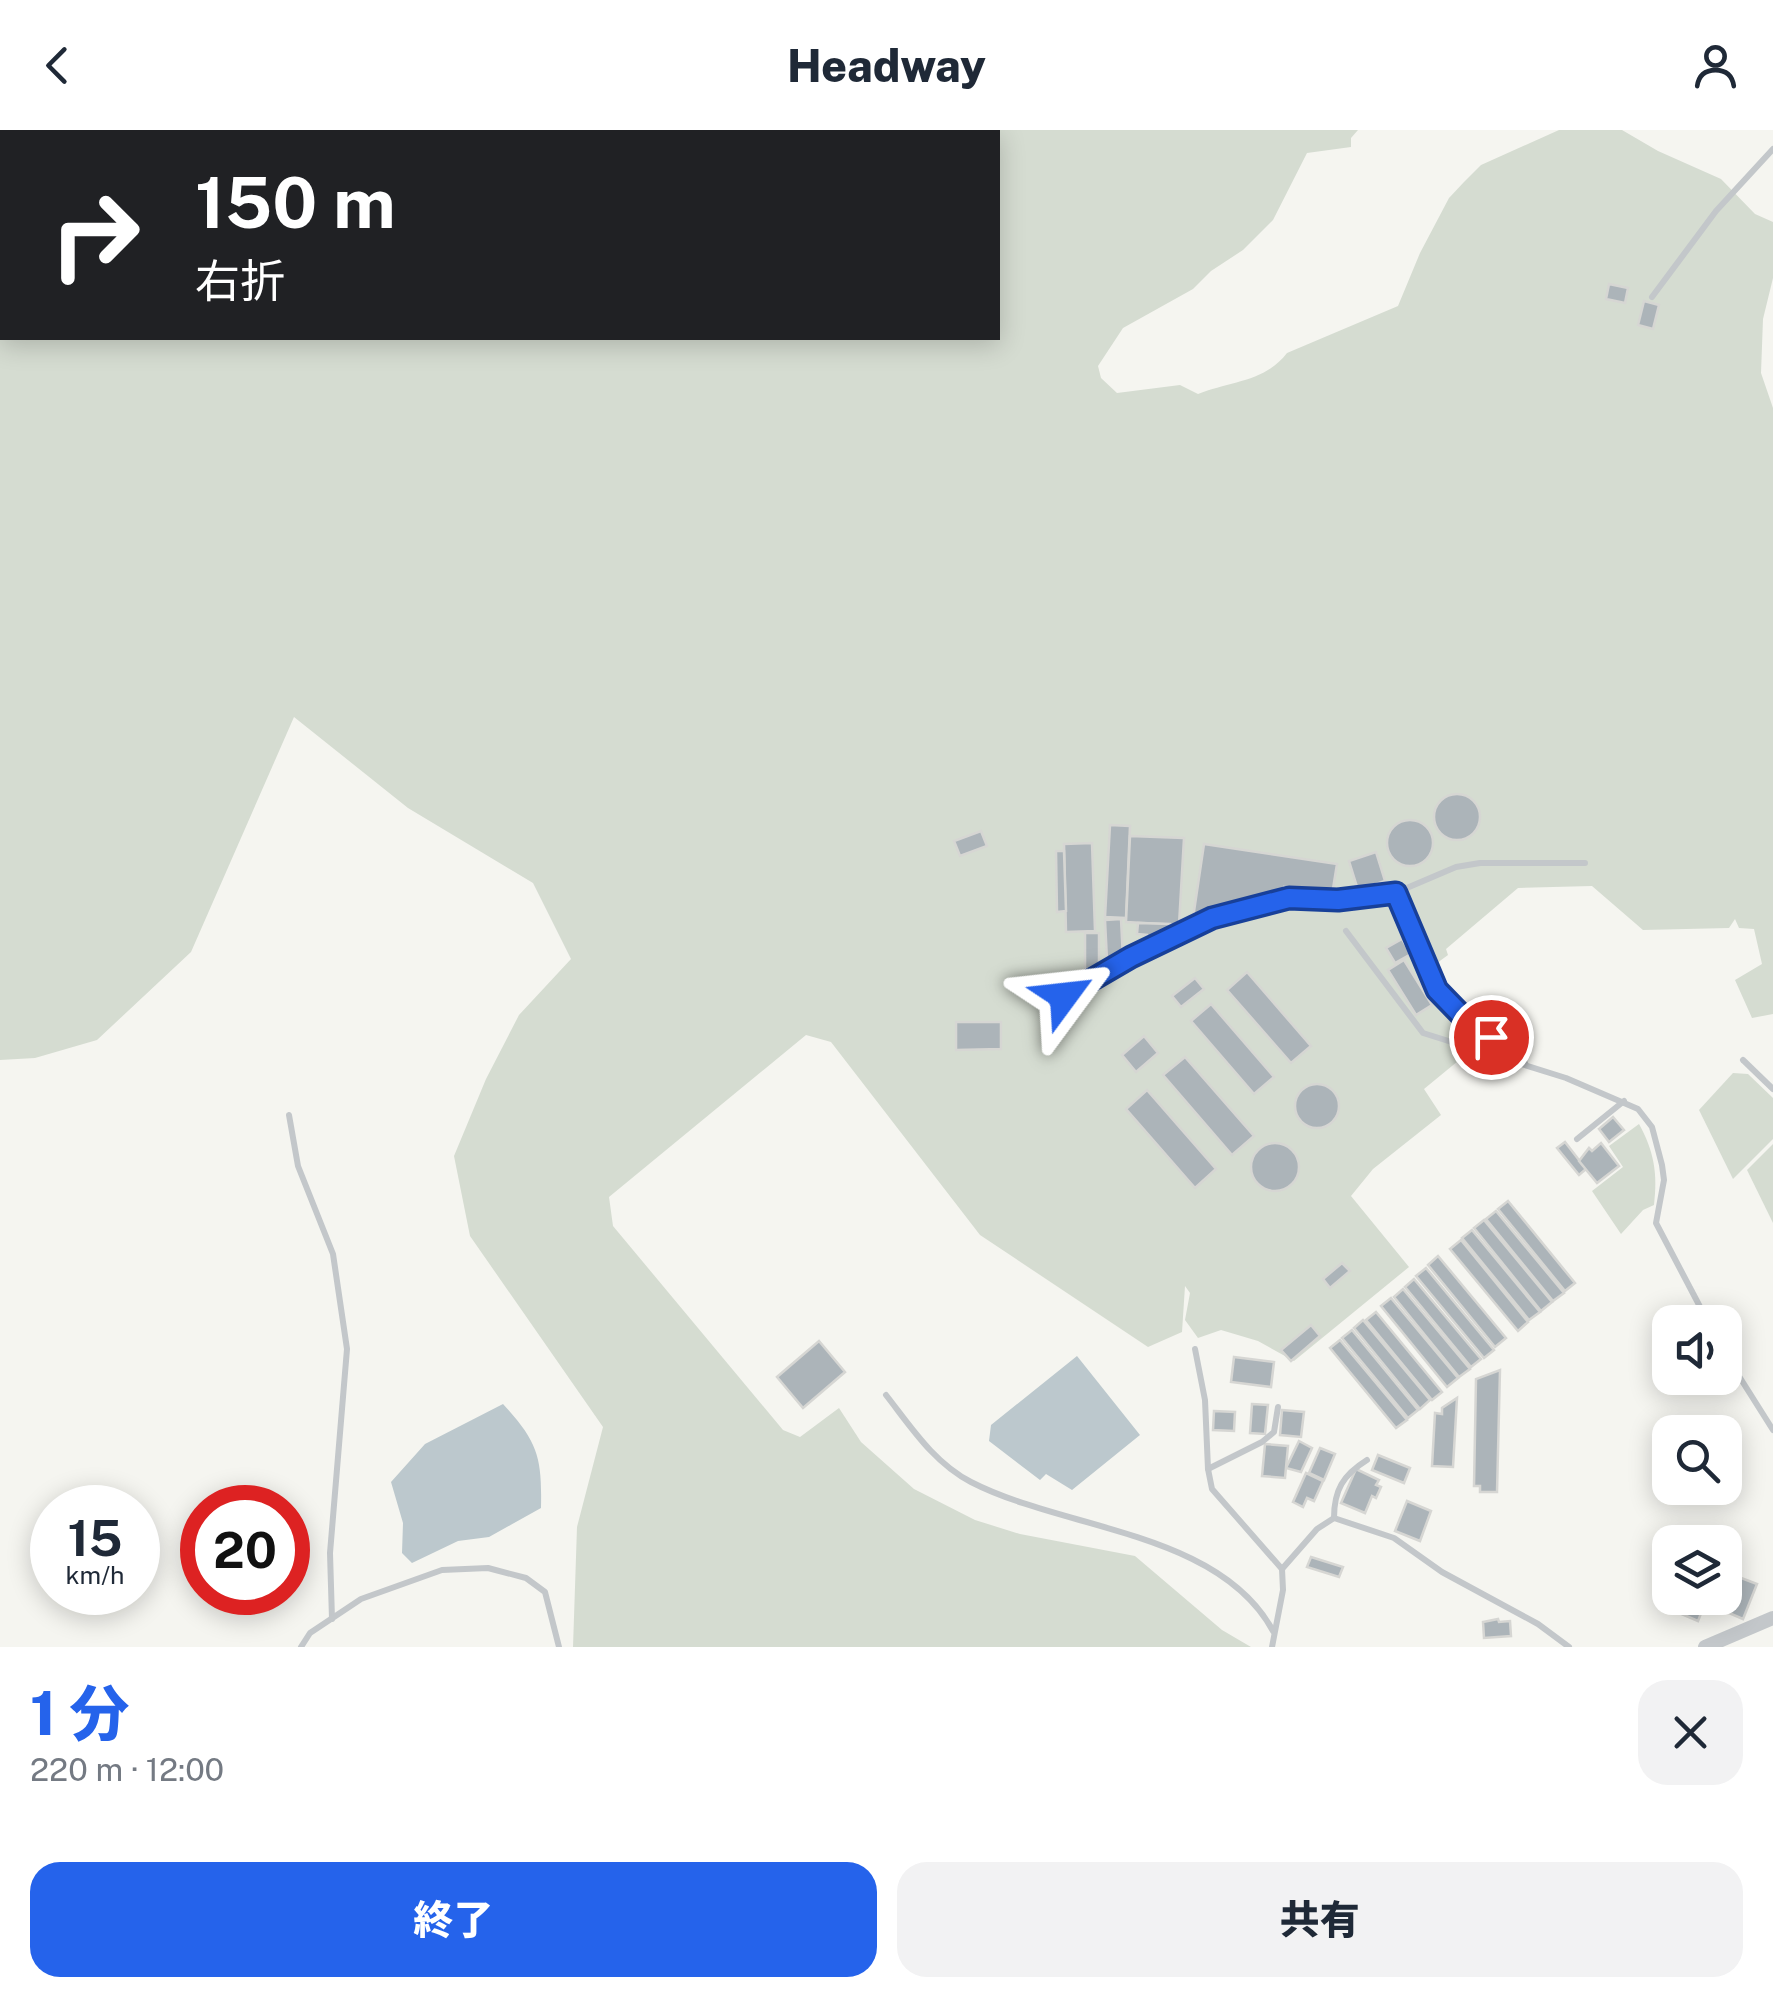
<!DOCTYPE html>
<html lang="ja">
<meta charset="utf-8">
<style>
:root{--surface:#fff;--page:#f2f2f3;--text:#1f2937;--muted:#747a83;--accent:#2563eb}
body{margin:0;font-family:"Public Sans","Noto Sans JP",sans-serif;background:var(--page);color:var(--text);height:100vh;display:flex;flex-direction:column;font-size:38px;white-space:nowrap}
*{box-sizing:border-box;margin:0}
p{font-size:32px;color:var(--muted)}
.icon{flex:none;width:55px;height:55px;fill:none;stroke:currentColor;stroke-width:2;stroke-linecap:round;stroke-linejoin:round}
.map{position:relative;height:1517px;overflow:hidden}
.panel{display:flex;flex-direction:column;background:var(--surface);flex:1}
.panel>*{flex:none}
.top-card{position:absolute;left:0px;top:0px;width:1000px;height:210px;box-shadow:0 5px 25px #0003;background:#202124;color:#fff;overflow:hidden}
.fabs{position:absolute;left:1652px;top:1175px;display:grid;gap:20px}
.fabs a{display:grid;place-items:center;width:90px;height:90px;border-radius:20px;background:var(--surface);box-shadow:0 5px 25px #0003;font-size:50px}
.speed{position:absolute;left:30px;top:1355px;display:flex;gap:20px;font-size:50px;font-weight:700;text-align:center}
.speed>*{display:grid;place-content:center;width:130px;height:130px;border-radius:50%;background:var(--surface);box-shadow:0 5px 25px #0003;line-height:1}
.speed small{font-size:25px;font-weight:400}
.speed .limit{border:15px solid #d22;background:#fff;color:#111}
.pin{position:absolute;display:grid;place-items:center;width:85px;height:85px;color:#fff;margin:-42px;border:5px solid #fff;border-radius:50%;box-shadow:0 2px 10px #0007}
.me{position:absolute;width:110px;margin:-55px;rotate:60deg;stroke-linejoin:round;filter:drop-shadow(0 0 8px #0008)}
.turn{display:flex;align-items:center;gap:35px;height:210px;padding:0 30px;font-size:45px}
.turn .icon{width:130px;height:130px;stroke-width:2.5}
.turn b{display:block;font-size:70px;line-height:85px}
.round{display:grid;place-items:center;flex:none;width:105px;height:105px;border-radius:30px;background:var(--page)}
.head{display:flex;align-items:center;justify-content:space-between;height:170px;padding:0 30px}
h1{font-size:60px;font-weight:800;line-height:75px;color:var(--accent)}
.primary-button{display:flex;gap:20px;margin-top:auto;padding:20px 30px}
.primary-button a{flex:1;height:115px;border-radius:30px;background:var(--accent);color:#fff;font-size:40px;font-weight:800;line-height:115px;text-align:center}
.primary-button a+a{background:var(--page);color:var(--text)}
header{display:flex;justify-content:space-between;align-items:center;height:130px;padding:0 30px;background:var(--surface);font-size:45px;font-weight:800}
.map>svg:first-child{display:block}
</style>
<header><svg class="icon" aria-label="back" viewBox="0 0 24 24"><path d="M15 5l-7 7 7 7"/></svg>Headway<svg class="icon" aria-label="person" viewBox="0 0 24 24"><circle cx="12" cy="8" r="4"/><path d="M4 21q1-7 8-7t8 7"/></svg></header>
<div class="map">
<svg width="1773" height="1517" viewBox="0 0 1773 1517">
<rect width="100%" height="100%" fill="#f5f5f0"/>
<g fill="#d5dcd1" fill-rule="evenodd">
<path d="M0,0H1358L1351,8V17L1307,23L1273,90L1243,120L1211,141L1193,159L1123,198L1098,236L1101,248L1117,263L1180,255L1198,264C1230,251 1265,252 1287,223L1398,176L1420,123L1449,68L1464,52L1481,35L1559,0H1622L1658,21L1721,49L1755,84L1773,92V148L1763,189L1761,243L1773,278V884L1752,888L1735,850L1762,834L1754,799L1739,798L1735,789L1729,798L1643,800L1592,756L1518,758L1446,819L1448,825L1433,836L1413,778L1401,782L1432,857L1446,878L1480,905L1469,922L1424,959L1441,985L1373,1039L1351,1066L1409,1137L1294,1231L1258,1211L1221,1200L1198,1208L1185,1190L1190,1163L1185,1156L1182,1202L1148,1217L980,1105L831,912L806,905L609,1067L613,1096L783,1300L800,1307L839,1278L861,1312L914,1359L975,1390L1020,1404L1135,1426L1222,1500L1251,1517H573L577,1397L603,1297L470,1106L454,1026L486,949L519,885L571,829L533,753L408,678L294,587L191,822L97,910L35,928L0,930ZM2,2H998V208H2Z"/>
<path d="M1733,943L1748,944L1773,968V1009L1733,1049L1699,980Z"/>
<path d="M1639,994C1654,1021 1658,1044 1654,1075L1643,1080L1621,1104L1592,1061L1623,1037L1609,1016Z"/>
<path d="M1773,1014V1093L1747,1040Z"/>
</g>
<g fill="#bcc8cd">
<path d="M1077,1226L1140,1305L1072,1360L1046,1344L1040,1350L989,1311L991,1295Z"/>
<path d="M503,1274C538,1312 542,1327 541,1378L489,1407L458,1411L412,1433L402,1423L403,1393L391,1352L425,1314Z"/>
</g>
<g fill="#acb4b9" stroke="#d6d6d3" stroke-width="2.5">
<path d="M1609,154L1628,158L1625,173L1606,169Z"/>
<path d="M1644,171L1659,175L1653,199L1638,195Z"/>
<circle cx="1457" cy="687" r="23"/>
<circle cx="1410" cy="713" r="23"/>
<path d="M1110,695L1130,696L1126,788L1105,787Z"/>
<path d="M981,701L987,716L960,726L954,711Z"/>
<path d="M1130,706L1184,708L1179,795L1126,792Z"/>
<path d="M1092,713L1095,801L1066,802L1064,714Z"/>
<path d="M1204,714L1337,734L1332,765L1284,757L1282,768L1193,788Z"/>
<path d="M1056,721H1064L1066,781L1057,782Z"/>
<path d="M1376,722L1385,751L1358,760L1349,731Z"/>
<path d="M1121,789L1123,829L1107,830L1105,790Z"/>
<path d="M1138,793L1170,794L1169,802L1147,811V805L1137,804Z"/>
<rect x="1085" y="803" width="14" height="36"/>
<path d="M1402,809L1411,824L1395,833L1386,818Z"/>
<path d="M1404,830L1432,875L1416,885L1388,840Z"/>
<path d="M1247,842L1311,916L1291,933L1227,860Z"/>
<path d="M1195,848L1204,859L1181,877L1172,866Z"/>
<path d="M1211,874L1274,947L1254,964L1191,891Z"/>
<path d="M956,892H1001V919L956,920Z"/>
<path d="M1144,906L1158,923L1136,942L1122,925Z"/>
<path d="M1185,927L1254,1006L1232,1025L1163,945Z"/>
<circle cx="1317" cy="976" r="22"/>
<path d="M1147,960L1216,1039L1195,1058L1126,979Z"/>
<path d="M1613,987L1624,1000L1609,1012L1599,999Z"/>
<path d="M1565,1012L1586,1039L1579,1045L1557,1018Z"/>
<circle cx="1275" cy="1037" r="24"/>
<path d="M1601,1013L1619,1036L1597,1053L1579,1031L1589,1018L1592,1021Z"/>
<path d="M1508,1071L1575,1153L1565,1161L1498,1079Z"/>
<path d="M1496,1081L1564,1163L1553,1171L1486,1089Z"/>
<path d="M1484,1090L1552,1172L1541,1181L1474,1098Z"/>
<path d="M1472,1100L1540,1182L1529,1190L1462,1108Z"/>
<path d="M1461,1110L1528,1192L1518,1201L1450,1119Z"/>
<path d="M1438,1126L1506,1208L1495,1217L1428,1135Z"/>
<path d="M1342,1133L1350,1141L1330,1158L1323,1149Z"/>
<path d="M1426,1138L1494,1220L1484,1228L1416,1146Z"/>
<path d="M1414,1149L1481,1229L1471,1237L1405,1157Z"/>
<path d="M1403,1159L1470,1239L1459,1247L1394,1167Z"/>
<path d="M1391,1168L1458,1248L1447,1257L1381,1176Z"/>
<path d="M1376,1182L1442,1262L1432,1270L1366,1190Z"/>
<path d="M1363,1190L1430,1270L1420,1279L1354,1198Z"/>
<path d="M1311,1195L1320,1206L1291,1231L1281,1220Z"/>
<path d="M1352,1200L1418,1280L1408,1288L1342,1208Z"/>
<path d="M1340,1210L1407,1290L1396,1298L1330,1218Z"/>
<path d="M819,1211L845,1242L803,1278L777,1247Z"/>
<path d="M1234,1227L1274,1232L1271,1257L1231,1252Z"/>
<path d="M1500,1240L1497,1362H1480V1356H1474L1476,1249Z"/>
<path d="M1457,1268L1453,1337L1432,1336L1435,1283L1442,1284V1278Z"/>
<path d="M1252,1274L1268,1275L1265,1304L1250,1303Z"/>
<path d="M1282,1280L1304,1282L1301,1307L1280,1305Z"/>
<path d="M1214,1281L1235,1282L1234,1301L1213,1300Z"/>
<path d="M1299,1311L1312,1318L1301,1342L1286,1338Z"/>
<path d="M1265,1314L1288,1316L1285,1348L1262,1346Z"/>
<path d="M1320,1318L1335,1324L1324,1350L1309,1343Z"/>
<path d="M1378,1325L1410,1338L1404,1353L1372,1340Z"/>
<path d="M1356,1339L1379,1350L1376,1355L1381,1357L1376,1368L1372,1366L1365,1383L1341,1373Z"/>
<path d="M1306,1343L1323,1351L1314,1371L1307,1368L1303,1377L1293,1372Z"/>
<path d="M1407,1371L1431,1381L1420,1411L1395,1401Z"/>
<path d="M1311,1427L1343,1437L1339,1447L1307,1437Z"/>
<path d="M1736,1446L1757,1454L1743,1489L1722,1480Z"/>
<path d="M1683,1468H1707L1698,1491L1677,1482Z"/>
<path d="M1498,1489L1499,1492L1510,1491L1511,1506L1484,1508L1483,1492Z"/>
</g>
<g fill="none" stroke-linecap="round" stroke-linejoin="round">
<g stroke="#c3c7ca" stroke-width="6">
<path d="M1652,167L1716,81L1773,19"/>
<path d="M1395,763C1414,800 1422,846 1451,876C1473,898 1506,909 1525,933"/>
<path d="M1346,801L1423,903L1566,948L1638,979L1652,997L1662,1035L1664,1050L1656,1093L1708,1192"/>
<path d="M1064,866L1131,827L1212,788L1289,768L1338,770L1395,763L1456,737L1480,733H1585"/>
<path d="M1743,930L1773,959"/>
<path d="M289,985L298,1036L333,1124L347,1219L330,1423L332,1489"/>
<path d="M1577,1009L1624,971"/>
<path d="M1195,1219L1205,1270L1208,1339L1212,1359L1282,1439L1283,1460L1272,1517"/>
<path d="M1725,1224L1773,1300"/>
<path d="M886,1265C911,1297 934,1333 971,1352C1064,1400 1219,1401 1273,1501"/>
<path d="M1208,1339L1262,1312L1274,1302L1278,1277"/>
<path d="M1334,1388L1394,1408L1442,1442L1538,1494L1569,1517"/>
<path d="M1334,1388C1334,1360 1343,1345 1367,1330"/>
<path d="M1282,1439L1317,1399L1334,1388"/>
<path d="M301,1517L310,1503L361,1469L442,1440L488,1438L526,1448L545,1462L559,1517"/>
</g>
<path stroke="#c3c7ca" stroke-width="14" d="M1705,1517L1773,1488"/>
</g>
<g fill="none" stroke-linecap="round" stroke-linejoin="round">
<g stroke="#184099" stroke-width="25">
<path id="route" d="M1064,866L1131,827L1212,788L1289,768L1338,770L1396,763L1437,860L1468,892L1491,907"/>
</g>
<use href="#route" stroke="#2563eb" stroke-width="18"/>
</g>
</svg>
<div class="fabs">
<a><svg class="icon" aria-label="sound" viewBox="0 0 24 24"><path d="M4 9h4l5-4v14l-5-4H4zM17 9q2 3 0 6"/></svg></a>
<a><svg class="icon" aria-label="search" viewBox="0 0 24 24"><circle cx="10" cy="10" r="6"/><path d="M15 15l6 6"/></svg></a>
<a><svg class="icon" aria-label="layers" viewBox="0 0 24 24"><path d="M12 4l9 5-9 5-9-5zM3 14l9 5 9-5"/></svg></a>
</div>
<div class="speed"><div>15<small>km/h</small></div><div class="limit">20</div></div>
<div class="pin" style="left:1491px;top:907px;background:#d93025"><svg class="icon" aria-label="arrive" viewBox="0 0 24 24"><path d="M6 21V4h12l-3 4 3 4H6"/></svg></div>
<svg class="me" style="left:1064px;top:866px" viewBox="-20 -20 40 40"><path d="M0-17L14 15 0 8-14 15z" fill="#2563eb" stroke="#fff" stroke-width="4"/></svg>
<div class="top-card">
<div class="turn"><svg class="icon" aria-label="right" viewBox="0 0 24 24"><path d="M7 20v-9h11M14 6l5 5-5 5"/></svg><div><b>150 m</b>右折</div></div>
</div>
</div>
<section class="panel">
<div class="head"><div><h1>1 分</h1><p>220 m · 12:00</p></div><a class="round"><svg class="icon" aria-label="close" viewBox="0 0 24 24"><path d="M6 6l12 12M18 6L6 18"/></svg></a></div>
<div class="primary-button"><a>終了</a><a>共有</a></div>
</section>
